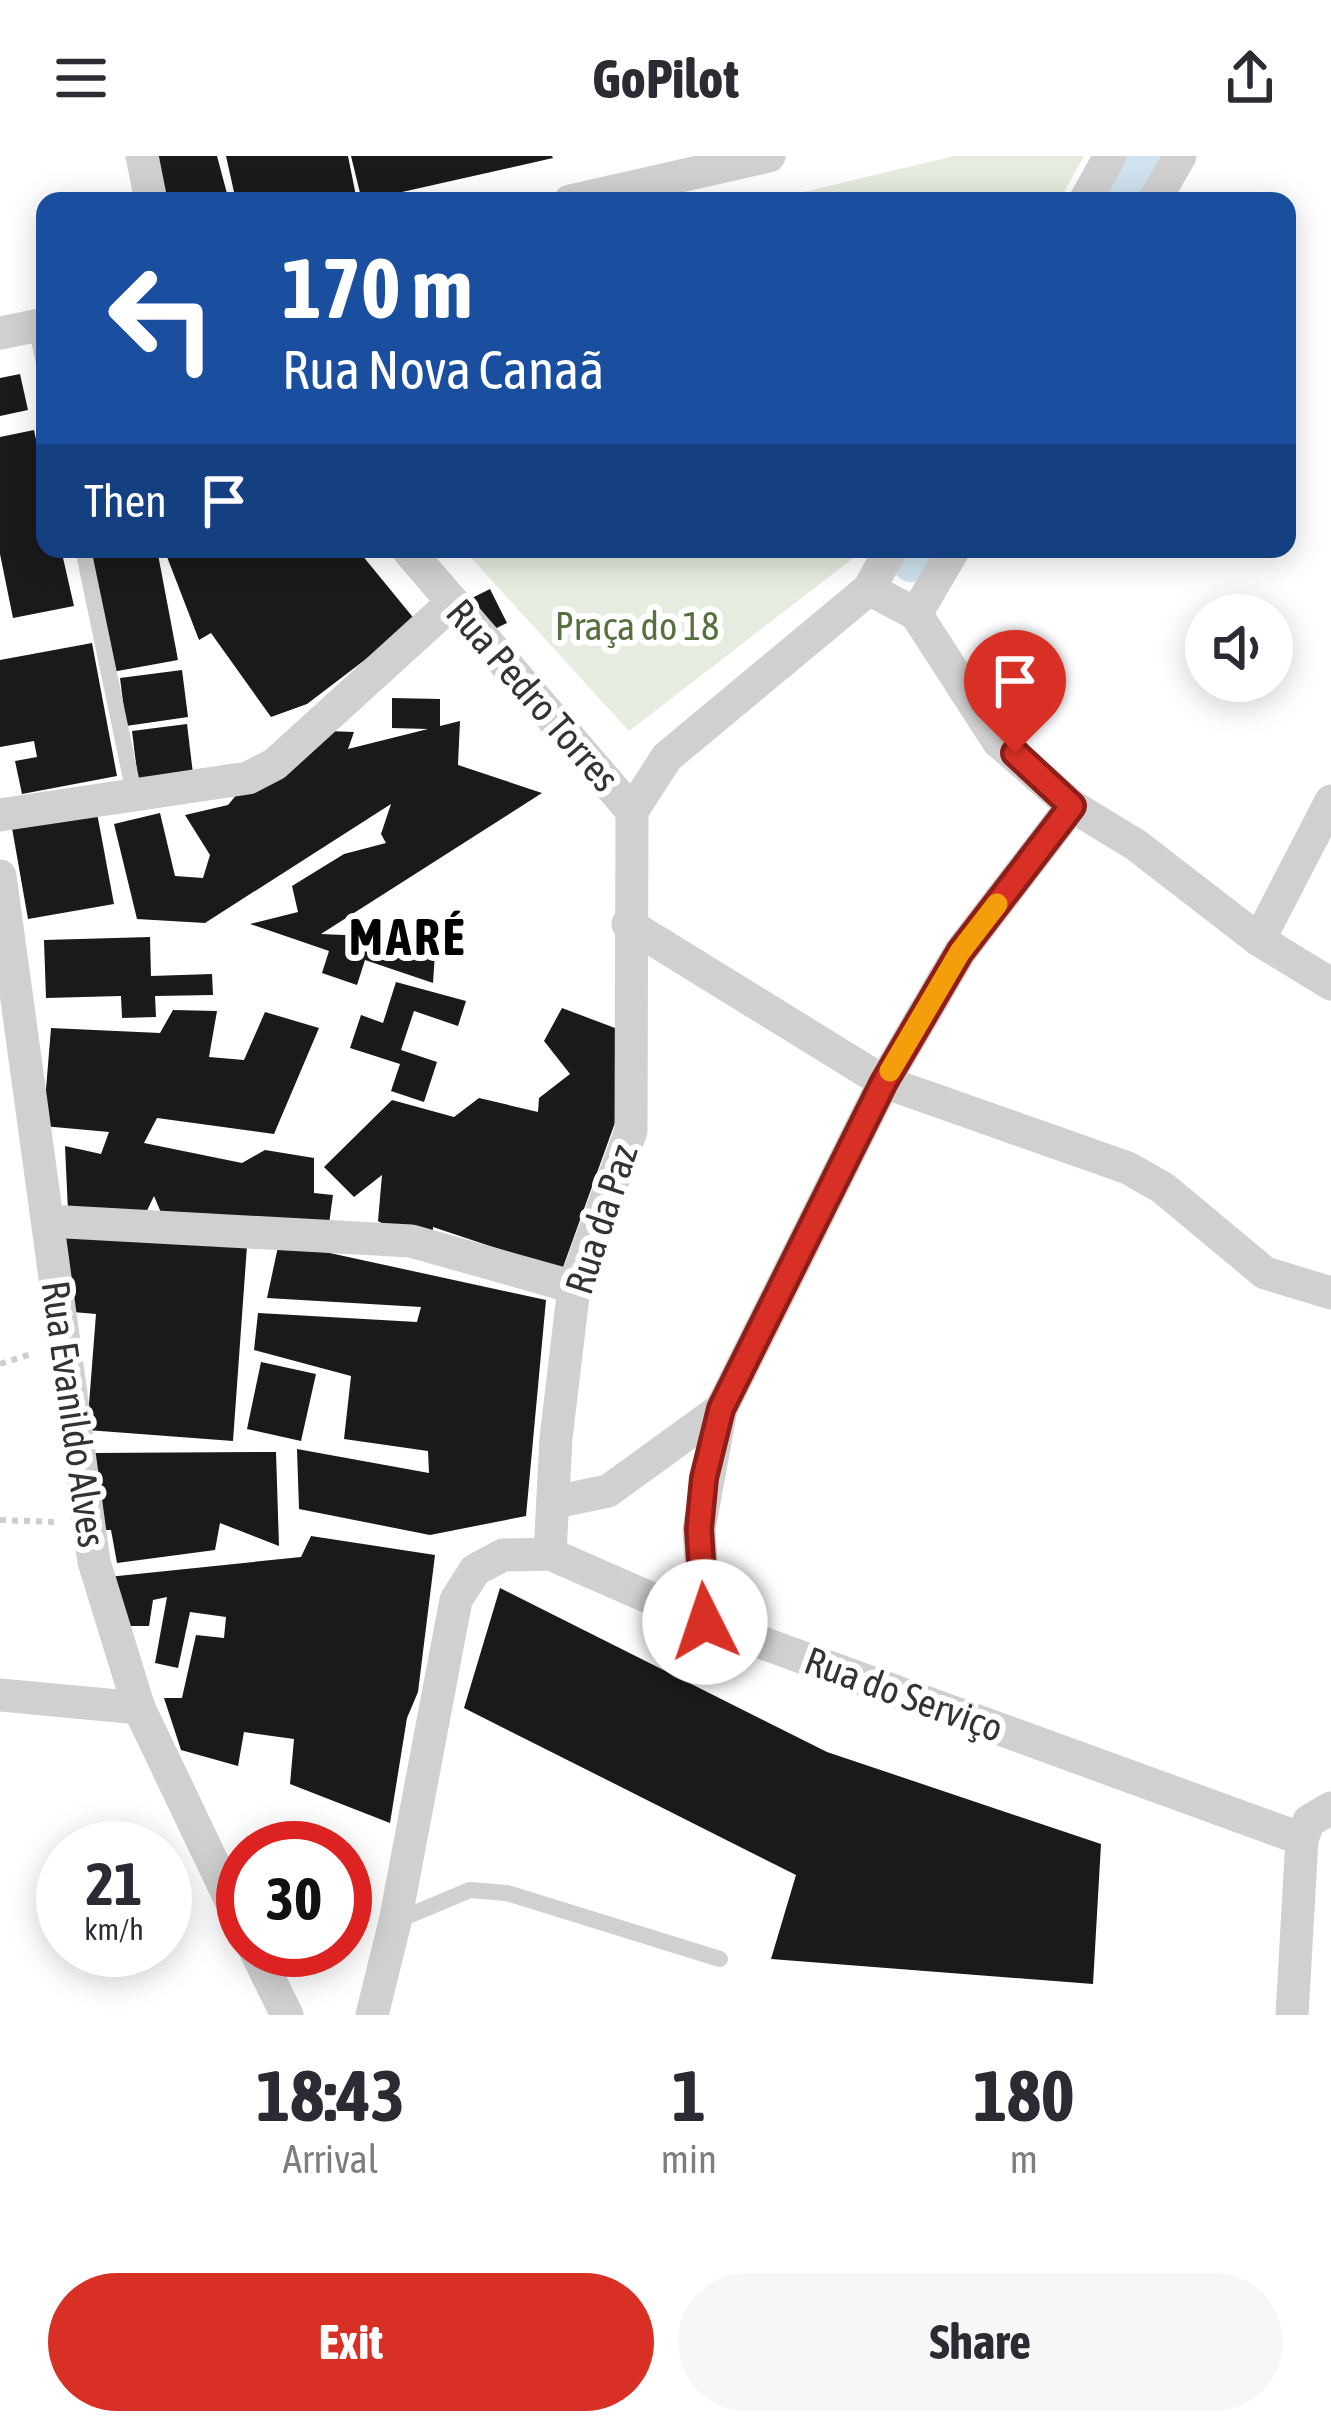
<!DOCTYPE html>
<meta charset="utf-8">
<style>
:root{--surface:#fff;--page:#f7f7f7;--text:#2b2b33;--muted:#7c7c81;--accent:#d93025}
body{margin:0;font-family:"Asap Condensed",sans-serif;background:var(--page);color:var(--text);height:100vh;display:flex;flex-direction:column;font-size:45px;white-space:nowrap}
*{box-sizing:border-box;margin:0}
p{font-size:39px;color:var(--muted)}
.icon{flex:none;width:66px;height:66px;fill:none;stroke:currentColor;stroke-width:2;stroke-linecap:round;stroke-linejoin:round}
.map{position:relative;height:1859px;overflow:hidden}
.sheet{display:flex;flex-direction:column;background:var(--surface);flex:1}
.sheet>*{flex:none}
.hud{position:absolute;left:36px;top:36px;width:1260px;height:366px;border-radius:24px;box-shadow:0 6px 30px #0003;background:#1a4fa0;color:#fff;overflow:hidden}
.fabs{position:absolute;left:1185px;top:438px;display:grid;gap:24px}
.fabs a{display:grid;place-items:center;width:108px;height:108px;border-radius:50%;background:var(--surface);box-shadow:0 6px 30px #0003;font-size:60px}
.speed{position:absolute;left:36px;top:1665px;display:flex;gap:24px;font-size:60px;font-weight:700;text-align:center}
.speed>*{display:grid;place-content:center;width:156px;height:156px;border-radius:50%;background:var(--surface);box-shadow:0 6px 30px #0003;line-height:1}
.speed small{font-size:30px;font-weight:400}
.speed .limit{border:18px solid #d22;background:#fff;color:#111}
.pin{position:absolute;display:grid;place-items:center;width:102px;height:102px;color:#fff;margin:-123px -51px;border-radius:50% 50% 50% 0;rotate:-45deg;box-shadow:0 0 12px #0007}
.pin .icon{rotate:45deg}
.me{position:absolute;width:132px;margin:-66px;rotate:356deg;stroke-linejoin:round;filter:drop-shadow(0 0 9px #0008)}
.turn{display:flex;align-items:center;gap:42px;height:252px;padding:0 48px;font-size:54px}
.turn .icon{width:156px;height:156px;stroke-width:2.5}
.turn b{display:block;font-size:84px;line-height:102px}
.then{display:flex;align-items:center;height:114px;padding:0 48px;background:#0003;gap:24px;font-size:45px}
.eta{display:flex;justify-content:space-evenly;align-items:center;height:204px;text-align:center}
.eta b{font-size:72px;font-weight:700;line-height:84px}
.button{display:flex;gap:24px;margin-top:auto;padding:24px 48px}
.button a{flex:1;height:138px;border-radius:72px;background:var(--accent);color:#fff;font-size:48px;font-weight:700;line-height:138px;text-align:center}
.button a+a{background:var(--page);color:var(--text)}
header{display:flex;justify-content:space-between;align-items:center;height:156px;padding:0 48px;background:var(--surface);font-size:54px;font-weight:700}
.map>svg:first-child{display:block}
</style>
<header><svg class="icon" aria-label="menu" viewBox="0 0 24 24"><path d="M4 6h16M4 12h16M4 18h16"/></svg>GoPilot<svg class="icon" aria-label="share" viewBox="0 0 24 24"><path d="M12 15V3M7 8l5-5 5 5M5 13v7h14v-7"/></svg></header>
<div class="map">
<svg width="1331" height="1859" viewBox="0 0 1331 1859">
<rect width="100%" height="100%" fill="#fff"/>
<g fill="#e6ecdf">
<path d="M954,0H1084L1059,45H766Z"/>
<path d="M463,393H865L629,575Z"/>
</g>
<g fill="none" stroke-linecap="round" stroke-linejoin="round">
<g stroke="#cfe2ee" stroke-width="36">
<path d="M1121,45L1148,0"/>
<path d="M911,408L919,393"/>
</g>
</g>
<g fill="#1a1a1a">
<path d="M149,0H217L229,45H161Z"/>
<path d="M226,0H348L357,45H236Z"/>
<path d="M351,0H552L553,2L362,45Z"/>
<path d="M20,218L28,254L0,260V222Z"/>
<path d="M34,274L45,326V393H61L74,450L13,462L0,398V281Z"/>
<path d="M89,393H157L178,504L112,516Z"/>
<path d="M164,393H357L416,465L307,548L271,561L211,477L199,484Z"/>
<path d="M490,433L507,467L480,480L464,446Z"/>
<path d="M92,487L117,620L22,638L15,605L37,601L34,585L0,591V504Z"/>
<path d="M182,514L188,561L126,570L120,522Z"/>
<path d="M392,542L440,543V570L460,565L458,609L542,637L321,778L436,783L433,827L365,804L357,829L322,817L329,795L250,768L298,756L292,730L344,698L386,687L381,678L391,648L205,767L137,763L114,668L160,657L175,720L203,722L210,699L185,659L228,649L247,626L328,575L354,576L348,593L428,573L392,572Z"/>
<path d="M187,568L194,626L139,632L132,575Z"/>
<path d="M97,657L114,748L28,763L12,672Z"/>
<path d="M150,781L151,820L212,818L213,839L155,840L156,861L122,862L121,840L46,842L44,784Z"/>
<path d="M396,826L466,845L458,870L414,855L401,894L437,906L424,946L391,935L400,908L350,892L361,859L383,867Z"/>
<path d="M562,852L623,875L621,950L562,1114L433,1071L432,1095L378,1065L382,1019L354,1041L324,1011L392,944L454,961L479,942L538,956L539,942L570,918L544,885Z"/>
<path d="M173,854L217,855L209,901L244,904L265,856L319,872L274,978L157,962L144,987L242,1007L265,994L314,1002V1037L333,1039L329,1068L162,1059L154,1040L142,1065L68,1055L65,990L101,998L109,976L43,970L51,872L160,877Z"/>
<path d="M66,1076L247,1090L233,1285L87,1274L96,1158L61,1155Z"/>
<path d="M279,1086L546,1144L526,1360L430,1379L299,1353L297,1293L429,1317L428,1295L344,1283L351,1220L254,1194L258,1157L417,1166L421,1151L267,1142Z"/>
<path d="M261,1206L316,1218L301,1285L247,1273Z"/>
<path d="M276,1296L279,1390L220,1367L215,1394L117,1407L111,1374H97L91,1297Z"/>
<path d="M311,1380L435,1399L418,1536L407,1562L390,1667L290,1628L294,1583L244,1576L238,1610L181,1594L164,1542H182L196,1479L224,1482L226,1461L190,1456L178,1512L155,1507L167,1441L153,1444L149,1470H119L108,1421L301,1401Z"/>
<path d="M500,1432L827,1596L1101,1688L1093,1828L771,1803L796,1719L464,1552Z"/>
</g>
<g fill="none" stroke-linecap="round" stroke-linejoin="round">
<g stroke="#cdcdcd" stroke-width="6" stroke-dasharray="6 6" stroke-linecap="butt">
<path d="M0,1208L31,1198"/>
<path d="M0,1364L56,1366"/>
</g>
<g stroke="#d0d0d0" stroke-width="16">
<path d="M36,170L45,212"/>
<path d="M83,393L135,642"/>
<path d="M396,1765L470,1734L507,1737L720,1803"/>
</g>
<g stroke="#d0d0d0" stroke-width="33">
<path d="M142,0L151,45"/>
<path d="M570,45L769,0"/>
<path d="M1085,45L1110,0"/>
<path d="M1154,45L1180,0"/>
<path d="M0,177L45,168"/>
<path d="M407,393L632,655"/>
<path d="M869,433L916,458L954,393"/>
<path d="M916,458L998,585L1072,650L1136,689L1259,784L1331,828"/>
<path d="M0,659L248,622L275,608L453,446"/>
<path d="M0,720L94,1406L139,1552L243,1770"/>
<path d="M628,768L884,926L1128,1012L1163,1032L1265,1117L1331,1137"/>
<path d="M1259,784L1331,645"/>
<path d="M48,1065L411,1085L574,1131"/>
<path d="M555,1346L608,1335L721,1253"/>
<path d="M550,1398L556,1282L574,1131L631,975L632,655L667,601L869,433L891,393"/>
<path d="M705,1466L699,1373L721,1253L884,926L960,796L1072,650"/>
<path d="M0,1539L139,1552"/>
<path d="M255,1794L287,1859"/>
<path d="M372,1859L395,1766L456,1444L475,1414L503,1399L550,1398L705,1466L1302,1683"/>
<path d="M1292,1859L1302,1683L1309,1665L1331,1652"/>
</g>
</g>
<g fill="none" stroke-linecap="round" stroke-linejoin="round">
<g stroke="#8d1f18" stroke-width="30">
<path id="route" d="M705,1466L699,1373L704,1322L721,1253L884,926L960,796L1072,650L1015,597"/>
</g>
<use href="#route" stroke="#d93025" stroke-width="21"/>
<path stroke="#f59e0b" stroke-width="21" d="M890,915L960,796L997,748"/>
</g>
<g text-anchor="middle" stroke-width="12" stroke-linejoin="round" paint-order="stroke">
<g font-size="39" fill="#56703f" stroke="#fff">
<text x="637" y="484">Praça do 18</text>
</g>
<g font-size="39" fill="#333" stroke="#fff">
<text transform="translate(533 539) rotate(49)" y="14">Rua Pedro Torres</text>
<text transform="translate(601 1063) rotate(-72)" y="14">Rua da Paz</text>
<text transform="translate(74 1258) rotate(82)" y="14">Rua Evanildo Alves</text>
<text transform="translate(904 1538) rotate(20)" y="14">Rua do Serviço</text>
</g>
<g font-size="51" font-weight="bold" letter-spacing="3" fill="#000" stroke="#fff">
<text x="408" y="799">MARÉ</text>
</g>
</g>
</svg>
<div class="fabs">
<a><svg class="icon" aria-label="sound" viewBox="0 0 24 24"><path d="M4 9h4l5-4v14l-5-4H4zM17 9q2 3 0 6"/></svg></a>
</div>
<div class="speed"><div>21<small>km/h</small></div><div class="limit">30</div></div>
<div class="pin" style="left:1015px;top:597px;background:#d93025"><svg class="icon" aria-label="arrive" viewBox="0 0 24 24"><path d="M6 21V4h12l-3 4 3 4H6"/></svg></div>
<svg class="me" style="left:705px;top:1466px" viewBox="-20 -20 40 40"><circle r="19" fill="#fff"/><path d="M0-13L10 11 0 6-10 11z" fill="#d93025"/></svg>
<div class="hud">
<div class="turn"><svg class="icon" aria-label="left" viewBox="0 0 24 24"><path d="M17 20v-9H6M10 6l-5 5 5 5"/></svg><div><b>170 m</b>Rua Nova Canaã</div></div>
<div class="then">Then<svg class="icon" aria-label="arrive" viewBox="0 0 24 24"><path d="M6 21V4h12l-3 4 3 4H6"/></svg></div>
</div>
</div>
<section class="sheet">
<div class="eta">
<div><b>18:43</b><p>Arrival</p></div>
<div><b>1</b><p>min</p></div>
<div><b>180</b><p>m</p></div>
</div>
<div class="button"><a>Exit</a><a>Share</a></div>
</section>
